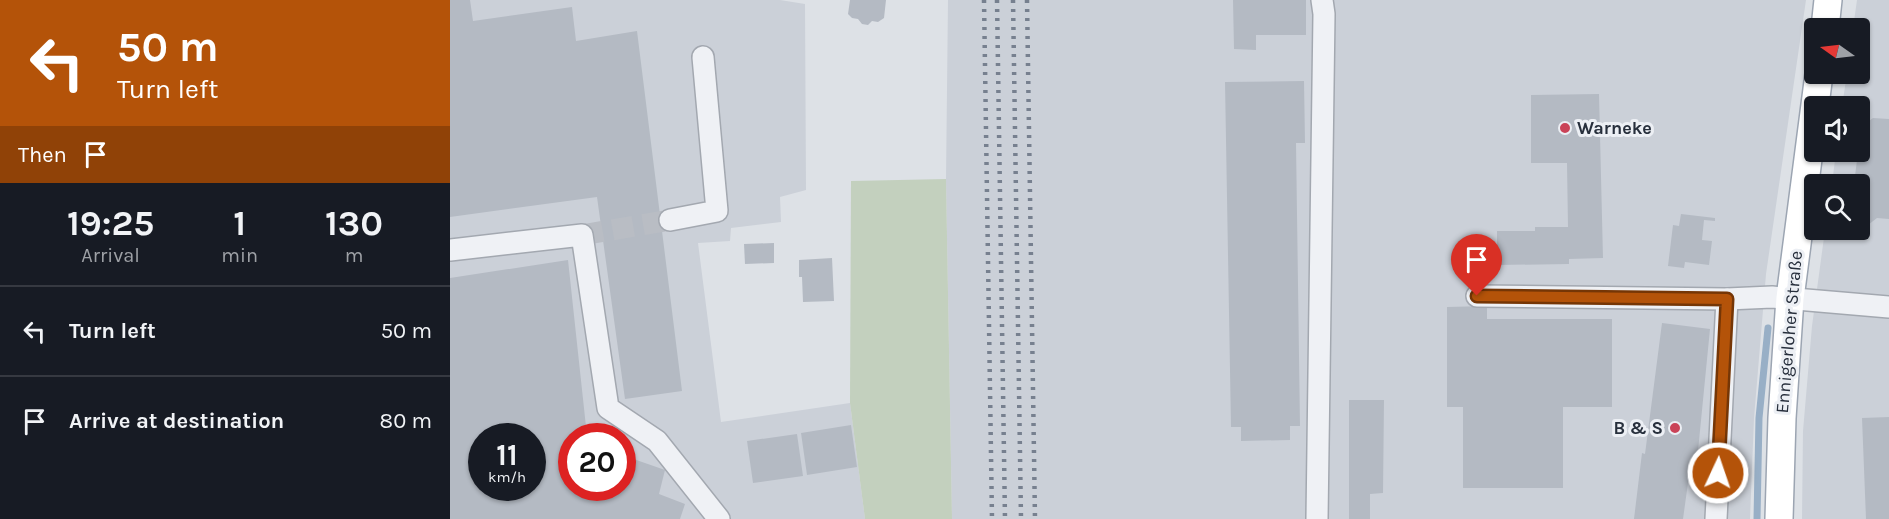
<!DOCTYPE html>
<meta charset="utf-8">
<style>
:root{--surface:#171b24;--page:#242831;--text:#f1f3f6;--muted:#9ea1a6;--line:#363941}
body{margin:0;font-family:Karla,sans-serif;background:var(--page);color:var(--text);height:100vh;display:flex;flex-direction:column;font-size:22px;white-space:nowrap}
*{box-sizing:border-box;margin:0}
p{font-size:20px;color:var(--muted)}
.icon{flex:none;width:33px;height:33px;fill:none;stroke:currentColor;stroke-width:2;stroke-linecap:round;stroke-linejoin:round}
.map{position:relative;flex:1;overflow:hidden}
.sheet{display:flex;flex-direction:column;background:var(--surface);width:450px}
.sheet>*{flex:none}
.top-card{background:#b45309;color:#fff;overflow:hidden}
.needle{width:39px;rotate:284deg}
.buttons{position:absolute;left:1354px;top:18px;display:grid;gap:12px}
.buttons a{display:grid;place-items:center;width:66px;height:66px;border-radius:6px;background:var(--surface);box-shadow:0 2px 4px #0004;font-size:30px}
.speed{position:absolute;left:18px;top:423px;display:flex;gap:12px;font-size:30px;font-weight:700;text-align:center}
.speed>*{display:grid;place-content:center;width:78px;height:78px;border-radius:50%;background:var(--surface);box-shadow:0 2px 4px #0004;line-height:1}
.speed small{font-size:15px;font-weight:400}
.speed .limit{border:9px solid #d22;background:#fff;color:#111}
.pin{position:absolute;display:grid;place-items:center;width:51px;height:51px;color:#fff;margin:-62px -26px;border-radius:50% 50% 50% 0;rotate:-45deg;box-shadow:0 0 6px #0007}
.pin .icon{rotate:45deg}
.me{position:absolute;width:66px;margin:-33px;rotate:3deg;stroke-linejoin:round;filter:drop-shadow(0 0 4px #0008)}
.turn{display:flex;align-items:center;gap:21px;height:126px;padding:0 18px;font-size:27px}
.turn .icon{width:78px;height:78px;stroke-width:2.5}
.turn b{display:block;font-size:42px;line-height:51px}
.then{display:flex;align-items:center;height:57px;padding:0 18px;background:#0003;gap:12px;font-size:22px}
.eta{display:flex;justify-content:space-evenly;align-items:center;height:102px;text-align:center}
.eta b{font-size:36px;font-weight:700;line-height:42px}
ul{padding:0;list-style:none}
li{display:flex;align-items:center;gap:18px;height:90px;padding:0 18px;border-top:2px solid var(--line)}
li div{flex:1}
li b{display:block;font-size:22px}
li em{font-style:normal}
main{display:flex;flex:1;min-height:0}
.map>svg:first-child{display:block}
</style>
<main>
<section class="sheet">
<div class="top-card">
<div class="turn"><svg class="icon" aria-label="left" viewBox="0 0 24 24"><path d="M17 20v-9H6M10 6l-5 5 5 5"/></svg><div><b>50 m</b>Turn left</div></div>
<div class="then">Then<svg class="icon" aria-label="arrive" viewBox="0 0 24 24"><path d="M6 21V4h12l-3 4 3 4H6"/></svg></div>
</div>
<div class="eta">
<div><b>19:25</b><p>Arrival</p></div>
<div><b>1</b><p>min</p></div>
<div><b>130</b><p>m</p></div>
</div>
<ul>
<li><svg class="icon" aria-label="left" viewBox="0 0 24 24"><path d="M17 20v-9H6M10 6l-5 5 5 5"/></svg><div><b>Turn left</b></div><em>50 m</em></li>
<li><svg class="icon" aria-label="arrive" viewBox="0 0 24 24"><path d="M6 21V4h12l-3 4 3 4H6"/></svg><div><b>Arrive at destination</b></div><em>80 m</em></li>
</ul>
</section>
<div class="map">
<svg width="1439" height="519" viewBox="0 0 1439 519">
<rect width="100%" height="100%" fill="#dde1e6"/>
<g fill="#cbd0d8" fill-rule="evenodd">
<path d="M0,0H330L355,4L356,190L330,197L331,222L281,228L280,241L248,243L271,422L400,403L415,519H0ZM32,436H82V488H32ZM122,436H172V488H122Z"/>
<path d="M498,0H1356L1316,274L1304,418L1300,519H502L496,179Z"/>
<path d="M1407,0H1439V519H1352L1353,431L1362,326L1375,230H1410V184H1382L1386,152H1410V106H1392L1397,74H1410V28H1403Z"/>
</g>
<path fill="#c3d0be" d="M496,179L502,519H415L400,403L401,181Z"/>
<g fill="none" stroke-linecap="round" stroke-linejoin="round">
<path stroke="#98afc6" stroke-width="7" d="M1307,519L1309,418L1318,328"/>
</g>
<g fill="#b4bac3" fill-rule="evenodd">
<path d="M0,0H20L23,21L122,7L126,41L187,31L232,391L175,399L147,197L0,217Z"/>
<path d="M400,0H436L434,18L428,22L422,21L418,25L412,24L408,19L402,18L398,14Z"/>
<path d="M783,0H856V35H806V50L784,49Z"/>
<path d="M854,81L855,143H846L850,426H840V440L791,441V427H781L775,82Z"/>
<path d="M1149,94L1153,258L1119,259V264L1047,265V231H1085V227H1118L1117,163H1081V95Z"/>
<path d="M1423,118L1439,119V219L1427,218L1414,228L1410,227V184H1404L1408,152H1410V128Z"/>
<path d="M1231,214L1265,218V221L1254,220L1252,240L1262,241L1259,265L1235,262L1234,268L1218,266L1223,225L1229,226Z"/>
<path d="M324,243V263L295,264L294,244Z"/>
<path d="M382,258L384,301L353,302L352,277H349V260Z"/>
<path d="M118,260L137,436H122V488H172V455L215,470L209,494L235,504L230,519H0V278ZM32,436H82V488H32Z"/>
<path d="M1037,306V319H1162V407H1113V488H1013V407H997V307Z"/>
<path d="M1212,323L1260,329L1247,461H1241L1233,519H1184L1192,453L1195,454Z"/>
<path d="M899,400H934L933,493L920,494V519H899Z"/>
<path d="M1439,417V519H1416L1412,418Z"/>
<path d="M401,425L407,467L357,475L351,433Z"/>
<path d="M347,434L353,476L303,483L297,441Z"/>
</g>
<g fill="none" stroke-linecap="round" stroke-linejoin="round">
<path stroke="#b9bdc4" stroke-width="21" stroke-dasharray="21 10" stroke-linecap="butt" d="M132,235L220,220"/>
<g stroke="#a3a8b0" stroke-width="24">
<g id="minor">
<path d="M220,220L267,211L253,57"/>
<path d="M0,250L132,235L158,408L207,441L269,519"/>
<path d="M1027,296L1277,299L1322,297L1439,307"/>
<path d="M867,519L874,14L872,0"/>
<path d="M1266,519L1277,299"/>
</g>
</g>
<g stroke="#9ca5b2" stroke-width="30">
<g id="major">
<path d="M1375,28L1378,0"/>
<path d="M1329,519L1332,418L1340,298L1369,74"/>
</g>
</g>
<use href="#minor" stroke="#eff1f5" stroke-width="21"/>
<use href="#major" stroke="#fff" stroke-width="27"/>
<g stroke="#77808f" stroke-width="4.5" stroke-dasharray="3 6" stroke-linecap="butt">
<path d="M534,0L542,519"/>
<path d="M547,0L555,519"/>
<path d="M563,0L571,519"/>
<path d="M577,0L585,519"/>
</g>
</g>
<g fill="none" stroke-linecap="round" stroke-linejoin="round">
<g stroke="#753606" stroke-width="15">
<path id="route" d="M1027,296L1277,299L1268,473"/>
</g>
<use href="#route" stroke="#b45309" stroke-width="10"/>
</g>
<g fill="#ca4358" stroke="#eceff4" stroke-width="2">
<circle cx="1115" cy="128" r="6"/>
<circle cx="1225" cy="428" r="6"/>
</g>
<g text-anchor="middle" stroke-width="6" stroke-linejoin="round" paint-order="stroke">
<g font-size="18" font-weight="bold" fill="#272f3c" stroke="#eceff4" text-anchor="start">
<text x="1127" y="134">Warneke</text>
<text x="1213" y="434" text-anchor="end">B &amp; S</text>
</g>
<g font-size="18" fill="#272f3c" stroke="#eceff4">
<text transform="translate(1339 332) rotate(-85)" y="6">Ennigerloher Straße</text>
</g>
</g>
</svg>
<div class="buttons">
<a><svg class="needle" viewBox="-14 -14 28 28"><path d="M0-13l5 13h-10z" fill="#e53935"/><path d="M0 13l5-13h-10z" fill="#9ea1a6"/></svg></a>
<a><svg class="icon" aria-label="sound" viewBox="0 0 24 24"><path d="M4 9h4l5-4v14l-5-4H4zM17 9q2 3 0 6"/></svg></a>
<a><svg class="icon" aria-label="search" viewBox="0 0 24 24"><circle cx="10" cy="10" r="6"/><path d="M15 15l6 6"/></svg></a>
</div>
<div class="speed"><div>11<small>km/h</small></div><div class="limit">20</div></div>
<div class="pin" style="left:1027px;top:296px;background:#d93025"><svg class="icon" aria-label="arrive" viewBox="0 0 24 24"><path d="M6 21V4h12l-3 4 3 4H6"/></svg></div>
<svg class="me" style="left:1268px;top:473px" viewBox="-20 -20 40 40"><circle r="17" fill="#b45309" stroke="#fff" stroke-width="3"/><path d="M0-11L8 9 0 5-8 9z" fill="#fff"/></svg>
</div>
</main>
